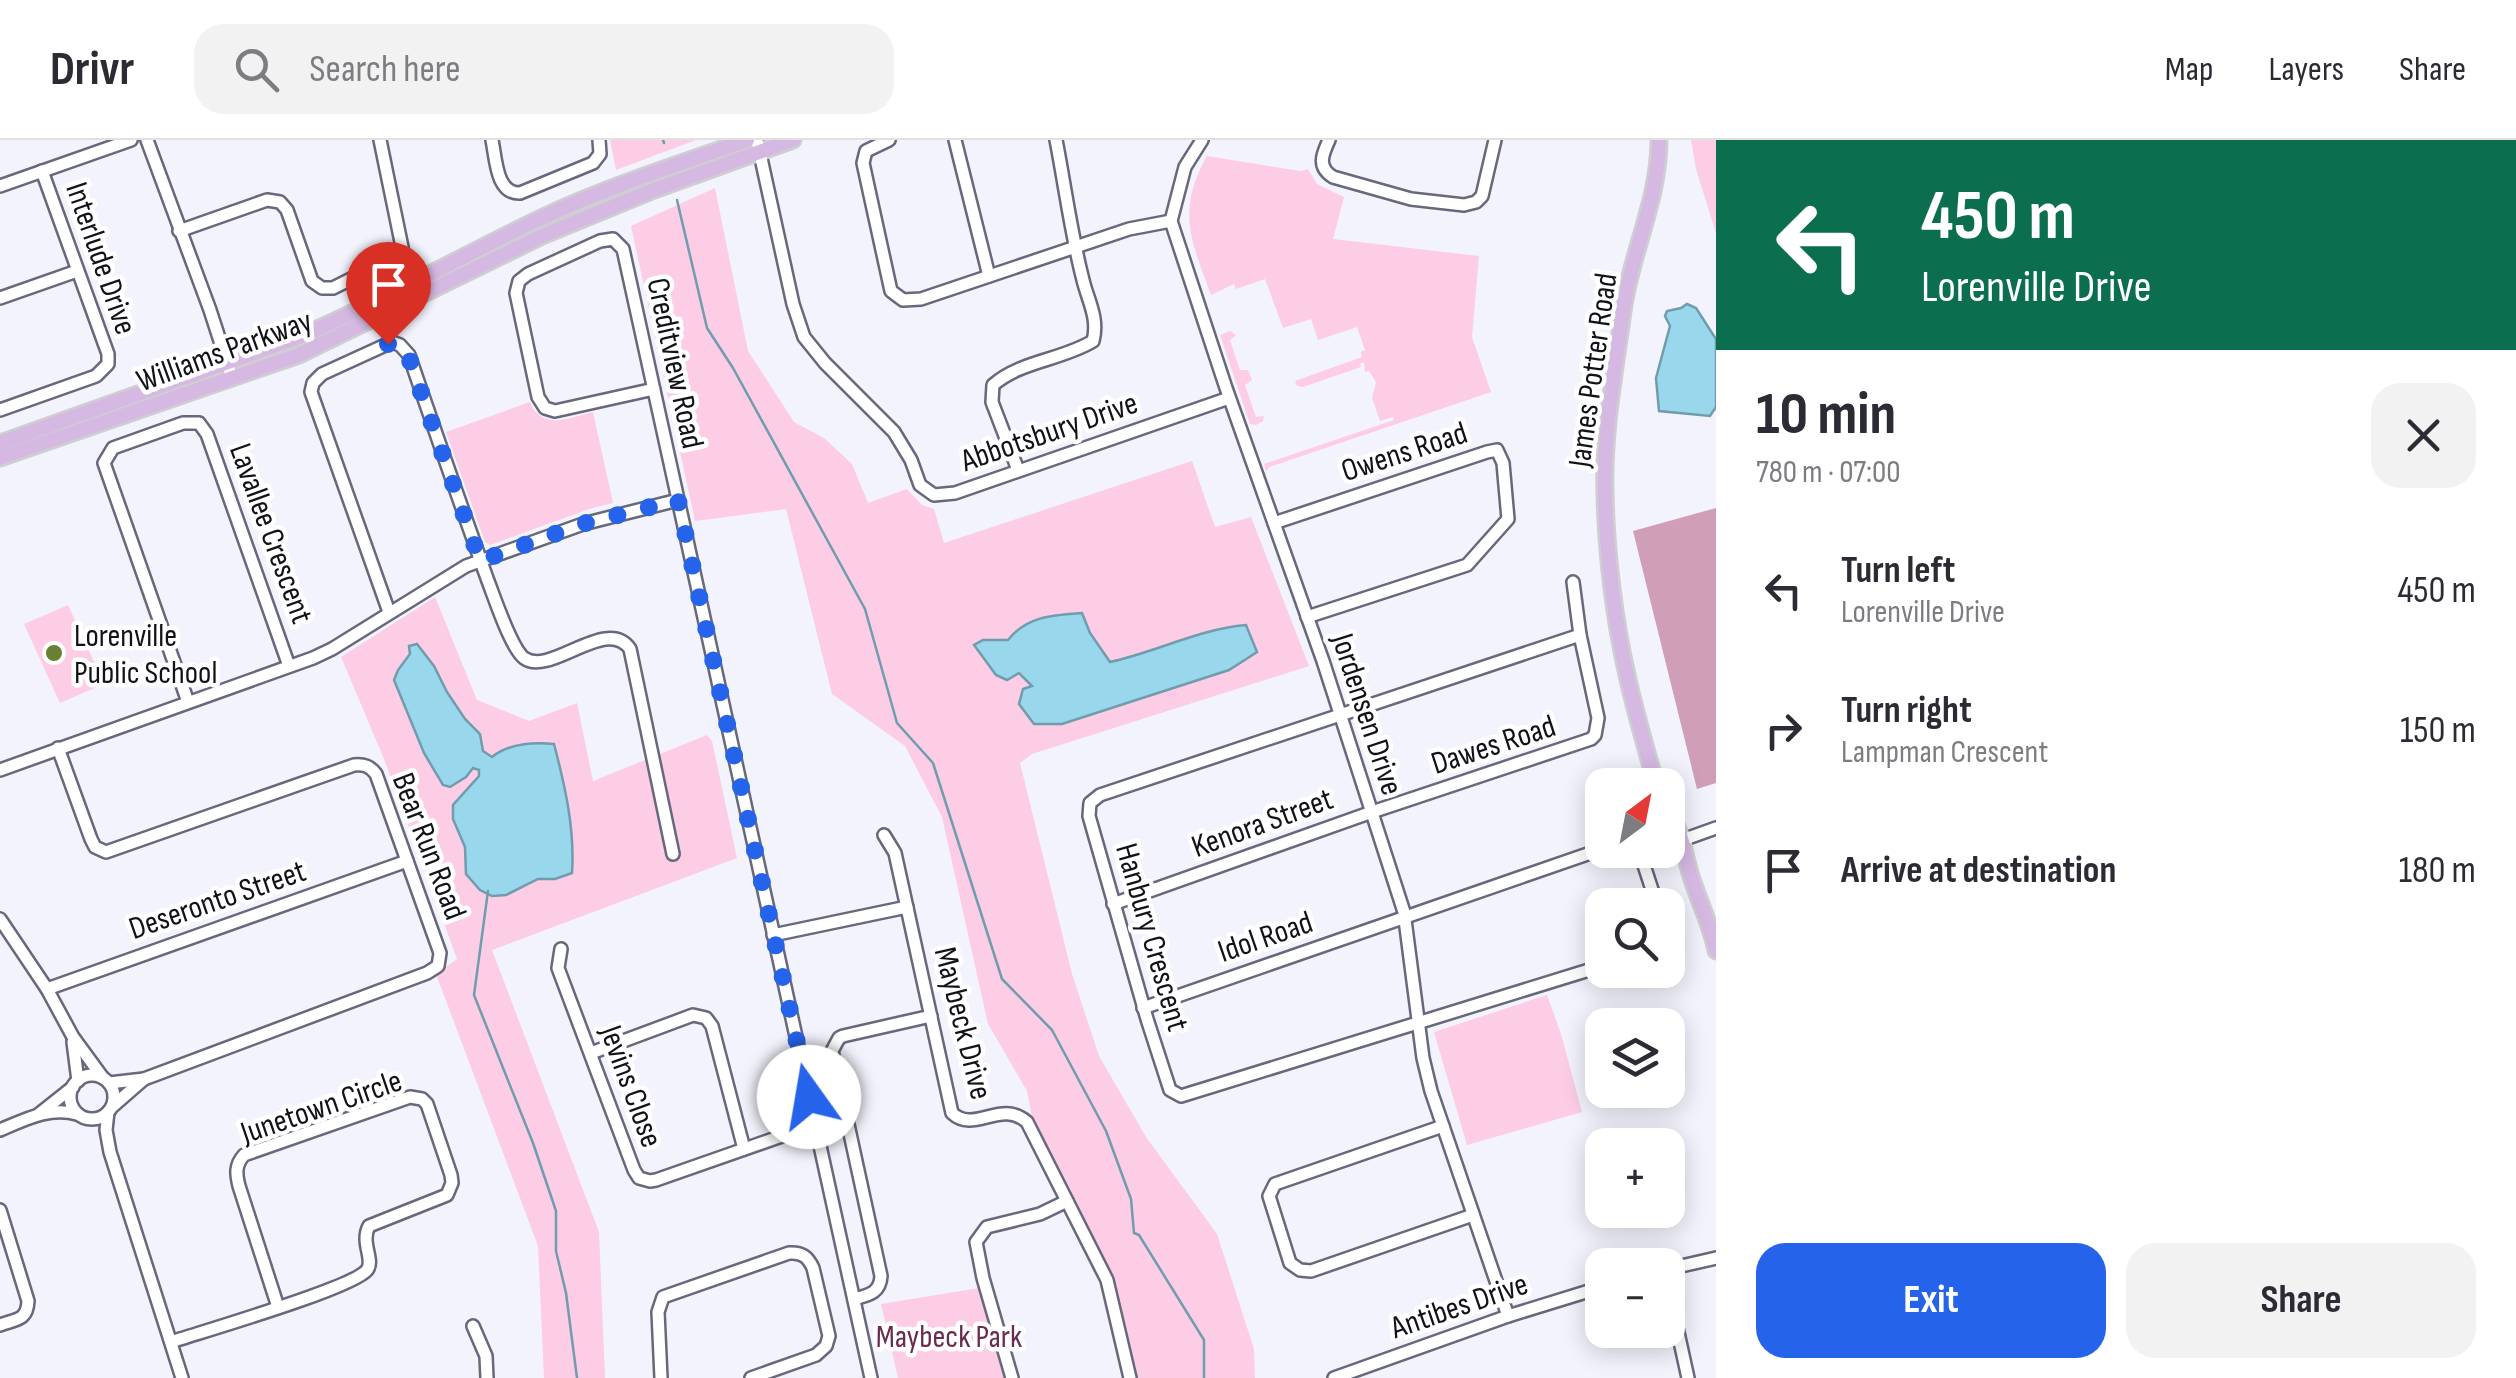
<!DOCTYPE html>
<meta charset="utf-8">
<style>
:root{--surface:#fff;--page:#f2f2f3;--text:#2b2b33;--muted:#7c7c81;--line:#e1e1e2;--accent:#2563eb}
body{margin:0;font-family:"Sofia Sans Condensed",sans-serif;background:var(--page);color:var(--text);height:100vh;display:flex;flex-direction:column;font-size:38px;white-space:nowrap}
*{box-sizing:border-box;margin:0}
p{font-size:32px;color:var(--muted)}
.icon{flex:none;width:55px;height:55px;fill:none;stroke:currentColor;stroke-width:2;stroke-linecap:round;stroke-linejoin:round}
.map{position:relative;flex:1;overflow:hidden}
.panel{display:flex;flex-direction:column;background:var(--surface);width:800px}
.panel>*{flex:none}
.guide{background:#0b6e4f;color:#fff;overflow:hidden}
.needle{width:65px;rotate:32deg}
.tools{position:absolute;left:1585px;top:628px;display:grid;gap:20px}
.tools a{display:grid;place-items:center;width:100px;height:100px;border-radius:20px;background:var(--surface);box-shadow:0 5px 25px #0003;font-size:50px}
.pin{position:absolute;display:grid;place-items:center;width:85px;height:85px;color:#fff;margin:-102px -42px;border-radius:50% 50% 50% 0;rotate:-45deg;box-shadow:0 0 10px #0007}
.pin .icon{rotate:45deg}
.me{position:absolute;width:110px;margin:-55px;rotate:347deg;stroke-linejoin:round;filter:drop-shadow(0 0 8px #0008)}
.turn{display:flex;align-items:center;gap:35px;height:210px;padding:0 40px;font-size:45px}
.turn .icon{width:130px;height:130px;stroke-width:2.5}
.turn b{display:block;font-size:70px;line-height:85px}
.round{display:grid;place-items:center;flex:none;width:105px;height:105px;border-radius:30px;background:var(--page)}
.summary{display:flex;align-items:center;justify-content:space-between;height:170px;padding:0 40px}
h1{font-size:60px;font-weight:700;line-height:75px}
.action{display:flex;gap:20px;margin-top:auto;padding:20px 40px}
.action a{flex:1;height:115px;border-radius:30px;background:var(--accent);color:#fff;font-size:40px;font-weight:700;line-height:115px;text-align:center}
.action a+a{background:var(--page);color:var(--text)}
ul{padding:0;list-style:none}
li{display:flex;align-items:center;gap:30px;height:140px;padding:0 40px}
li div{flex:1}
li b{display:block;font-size:38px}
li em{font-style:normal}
header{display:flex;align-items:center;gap:60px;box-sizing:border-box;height:140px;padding:0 50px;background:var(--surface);border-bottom:2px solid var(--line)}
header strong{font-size:48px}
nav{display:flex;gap:55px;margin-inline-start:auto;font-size:35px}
.search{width:700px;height:90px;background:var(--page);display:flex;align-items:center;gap:25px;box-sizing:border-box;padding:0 35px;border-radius:30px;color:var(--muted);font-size:38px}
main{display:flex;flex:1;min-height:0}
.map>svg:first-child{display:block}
</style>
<header>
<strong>Drivr</strong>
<div class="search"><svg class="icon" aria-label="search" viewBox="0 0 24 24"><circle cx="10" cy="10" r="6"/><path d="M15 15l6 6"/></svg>Search here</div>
<nav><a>Map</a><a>Layers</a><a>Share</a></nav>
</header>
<main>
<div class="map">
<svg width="1716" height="1238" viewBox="0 0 1716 1238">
<rect width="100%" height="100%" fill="#f2f3fc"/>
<g fill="#fccde5">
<path d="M610,0H696L616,30Z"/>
<path d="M1691,0H1716V93L1696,29Z"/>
<path d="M1207,16L1300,31L1308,29L1317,44L1344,57L1333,99L1479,116L1472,197L1491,252L1269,327L1266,331L1264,324L1394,280L1393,277L1380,281L1372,258L1376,242L1369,231L1365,232L1364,222L1360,224L1361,227L1303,247L1297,246L1295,241L1362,217L1361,212L1365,210L1357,187L1318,200L1311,179L1283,188L1265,139L1236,149L1234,144L1211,155C1191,100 1176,71 1207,16Z"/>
<path d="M715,48L748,211L794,282L824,298L852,324L868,363L907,349L922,365L934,369L944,403L1192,321L1215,387L1251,377L1309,526L1032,614L1020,623L1072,834L1099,916L1146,997L1217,1094L1254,1209L1255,1238H1135L1111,1135L1032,977L1027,951L988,884L942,677L905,606L832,554L786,369L695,381L631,86Z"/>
<path d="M1230,191L1236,195L1230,200L1240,230H1248L1252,240L1245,245L1256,277L1264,276L1263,281L1256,285L1250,284L1220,195Z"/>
<path d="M530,262C541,291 569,278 593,272L613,363L589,369L490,405L485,402L446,292Z"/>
<path d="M435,457L477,560L529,581L577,563L593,641L707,595L712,601L737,718L492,810L599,1092L605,1238H544L538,1106L436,834L457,819L384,619L341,517Z"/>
<path d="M68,465L104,544L60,563L24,484Z"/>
<path d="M1547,855L1561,894L1582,972L1467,1005L1434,892Z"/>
<path d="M979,1148L1006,1238H898L881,1164Z"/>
</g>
<path fill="#d19eb8" d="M1716,368V643L1697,649L1633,391Z"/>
<g fill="#99d8ec" stroke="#709cad" stroke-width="2.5">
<path d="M1687,164L1696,168L1716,199V267L1710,276L1659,271L1656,238L1670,186L1665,176L1667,171L1681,168Z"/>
<path d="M1082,473L1090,493L1110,522C1156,512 1199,489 1246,485L1257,512L1229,530L1062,584H1034L1019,564L1023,549L1032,546L1019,533L1007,540L996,535L974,505L983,500H1008C1027,476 1053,475 1082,473Z"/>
<path d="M417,504L434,526L447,552L465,579L480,594L483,611L492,617C509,603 532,602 554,604C565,646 575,689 572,733L555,739H538L506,755L492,756L480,750L466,734L465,707L453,679V665L479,636V630L473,628L466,637L450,647L443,645L424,613L394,540L398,530L410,514L409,506Z"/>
</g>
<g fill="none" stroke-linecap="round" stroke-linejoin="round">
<g stroke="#709cad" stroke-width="2.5">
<path d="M663,0L664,3"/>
<path d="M677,60L707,188L733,228L865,469L897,583L933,623L1002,839L1052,890L1106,991L1131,1059L1134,1093L1139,1095L1204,1200V1238"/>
<path d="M488,751L474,855L533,1003L556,1071V1111L566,1153L577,1238"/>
</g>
<g stroke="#67687c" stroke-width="16">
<g id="minor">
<path d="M147,0L210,170L232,238"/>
<path d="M492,0C496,19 496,54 520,53L593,23L600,14L599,0"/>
<path d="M757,0L793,164L804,197L825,223L894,292L911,320L920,345L934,355L955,353L1229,258"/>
<path d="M889,0L866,11L863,23L891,151L903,160L921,159L1129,89L1171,81"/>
<path d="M955,0L989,136"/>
<path d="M1202,0L1185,27L1171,81L1226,248L1323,521L1404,772L1423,918L1431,951L1508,1176"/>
<path d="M1329,0C1322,15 1317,27 1333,37L1411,59L1464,65L1476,62L1482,56L1495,0"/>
<path d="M0,46L131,0"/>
<path d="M179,91L267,60L280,62L287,70L312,141L322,148H333L395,117L402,107L380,0"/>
<path d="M0,158L77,131"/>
<path d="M654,249L555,271L545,268L538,257L516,153L519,141L528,134L600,101L613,99L623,109L871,1238"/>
<path d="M0,270L96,236L108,224V214L42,31"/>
<path d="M1018,330L992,262L993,245C1020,221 1062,220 1093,201C1099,178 1088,161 1083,140C1071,94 1065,46 1056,0"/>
<path d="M1274,383L1487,312L1497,310L1503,323L1508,379L1467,425L1307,477"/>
<path d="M389,472L311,252L313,243L322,234L392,202L400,205L409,215C435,291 461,366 488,441C495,459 511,508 524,518C550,537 607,475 630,509L673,714"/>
<path d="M1580,495L1100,655L1090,663L1089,676L1147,879L1170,950L1181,956L1602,826"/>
<path d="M188,562L104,323L113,308L183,283H199L207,294L289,526"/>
<path d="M58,608L91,699L95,707L106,712L354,625C364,624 370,626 376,634L440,813L438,826L427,833L144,939L109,943"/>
<path d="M0,630L313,518L332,509L466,426L583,384L678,360"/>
<path d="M884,695L895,713L952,973C974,994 1001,959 1027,982L1107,1140L1130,1238"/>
<path d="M1674,703L1716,688"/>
<path d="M1636,710L1641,716L1657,765"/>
<path d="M1113,764L1372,672L1591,599L1595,595L1598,578L1580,495L1573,442"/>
<path d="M0,779L47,849L73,897L103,938"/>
<path d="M773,795L907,767"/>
<path d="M561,809L558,828L634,1030L639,1038L650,1041L656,1040L816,984"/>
<path d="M47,849L407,721"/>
<path d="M1143,868L1602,709"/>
<path d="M73,902L78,941"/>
<path d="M591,913L693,875L706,878L712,886L744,1009"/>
<circle cx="92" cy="957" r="22"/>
<path d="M113,966L144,939"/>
<path d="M108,972L106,990L110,1012L182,1238"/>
<path d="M39,974L73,947"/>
<path d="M1443,986L1275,1044L1269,1056L1290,1123L1300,1130L1311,1131L1473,1075"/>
<path d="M0,990C24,980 50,966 77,974"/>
<path d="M0,1070L28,1161C27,1181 16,1179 0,1185"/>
<path d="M1668,1129L1716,1118"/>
<path d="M1668,1147L1688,1238"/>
<path d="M854,1159C869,1155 880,1153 881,1136L832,911L839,898L843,896L931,876"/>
<path d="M473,1186L486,1216L487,1238"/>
<path d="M171,1202C201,1192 353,1148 367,1130C375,1120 360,1103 369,1086L447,1055L452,1043L451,1035L427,964L422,959L410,957L244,1015C235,1025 236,1034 239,1046L278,1167"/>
<path d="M661,1238L658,1172L663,1157L789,1113C802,1112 808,1117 813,1128L829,1196L826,1206L816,1215L751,1238"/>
<path d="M1012,1238L983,1138L976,1102L987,1087L1040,1074L1067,1061"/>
<path d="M1334,1238L1508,1176L1602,1147"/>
</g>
</g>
<g stroke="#cfcfd1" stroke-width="19">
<g id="major">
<path d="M0,303L304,195C384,160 460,117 539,79C606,47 677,25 747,0"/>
<path d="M0,318L299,215L542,96L654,50L793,0"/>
<path d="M1656,645C1646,608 1635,572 1627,535C1614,479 1606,410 1605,353C1603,292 1615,231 1623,171C1631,113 1659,60 1659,0"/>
<path d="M1668,670C1682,690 1684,714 1691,736C1699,762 1711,785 1716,811"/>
</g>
</g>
<use href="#minor" stroke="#fff" stroke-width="11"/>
<use href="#major" stroke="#d6b9e3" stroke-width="14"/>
</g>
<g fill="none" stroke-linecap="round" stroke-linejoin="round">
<path stroke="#2563eb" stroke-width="18" stroke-dasharray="0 32.4" d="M388,204C398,199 403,208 408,215L480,421L582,384L678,360L809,957"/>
</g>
<circle fill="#678032" stroke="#fff" stroke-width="4" cx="54" cy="513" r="10"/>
<g text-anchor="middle" stroke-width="9" stroke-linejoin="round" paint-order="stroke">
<g font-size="32" fill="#111119" stroke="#fff">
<text transform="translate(102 118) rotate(71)" y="11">Interlude Drive</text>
<text transform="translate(224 210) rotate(-20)" y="11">Williams Parkway</text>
<text transform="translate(676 223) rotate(78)" y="11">Creditview Road</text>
<text transform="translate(1592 230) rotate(-82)" y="11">James Potter Road</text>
<text transform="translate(1049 291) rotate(-19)" y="11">Abbotsbury Drive</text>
<text transform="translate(1404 311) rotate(-18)" y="11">Owens Road</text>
<text transform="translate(272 393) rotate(70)" y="11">Lavallee Crescent</text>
<text transform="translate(1368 574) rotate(72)" y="11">Jordensen Drive</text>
<text transform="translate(1493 604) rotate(-18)" y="11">Dawes Road</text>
<text transform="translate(1262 682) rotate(-20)" y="11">Kenora Street</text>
<text transform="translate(430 706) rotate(69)" y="11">Bear Run Road</text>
<text transform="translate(217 759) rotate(-19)" y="11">Deseronto Street</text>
<text transform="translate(1265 796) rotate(-19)" y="11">Idol Road</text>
<text transform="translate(1153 797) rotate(74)" y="11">Hanbury Crescent</text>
<text transform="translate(964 883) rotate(76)" y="11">Maybeck Drive</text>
<text transform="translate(632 946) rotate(70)" y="11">Jevins Close</text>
<text transform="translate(321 966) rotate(-19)" y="11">Junetown Circle</text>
<text transform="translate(1459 1165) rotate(-19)" y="11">Antibes Drive</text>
</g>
<g font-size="32" fill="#111119" stroke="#fff" text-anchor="start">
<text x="74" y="506">Lorenville<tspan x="74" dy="37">Public School</tspan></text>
</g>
<g font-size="32" fill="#692b4f" stroke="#fff">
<text x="949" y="1207">Maybeck Park</text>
</g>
</g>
</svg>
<div class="tools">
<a><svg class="needle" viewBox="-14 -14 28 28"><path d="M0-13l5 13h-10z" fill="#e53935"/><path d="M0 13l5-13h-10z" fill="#7c7c81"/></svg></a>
<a><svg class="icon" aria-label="search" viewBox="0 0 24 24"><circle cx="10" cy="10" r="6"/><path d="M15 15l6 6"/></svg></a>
<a><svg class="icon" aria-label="layers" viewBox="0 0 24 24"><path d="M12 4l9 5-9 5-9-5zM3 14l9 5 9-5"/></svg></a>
<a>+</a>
<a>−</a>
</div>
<div class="pin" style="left:388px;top:204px;background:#d93025"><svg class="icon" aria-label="arrive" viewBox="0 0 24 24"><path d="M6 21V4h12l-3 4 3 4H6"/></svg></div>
<svg class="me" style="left:809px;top:957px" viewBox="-20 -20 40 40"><circle r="19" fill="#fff"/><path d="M0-13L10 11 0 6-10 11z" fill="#2563eb"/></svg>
</div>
<section class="panel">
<div class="guide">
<div class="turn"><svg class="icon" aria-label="left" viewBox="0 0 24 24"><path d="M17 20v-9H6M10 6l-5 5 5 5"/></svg><div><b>450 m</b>Lorenville Drive</div></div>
</div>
<div class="summary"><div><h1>10 min</h1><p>780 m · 07:00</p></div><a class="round"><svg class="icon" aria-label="close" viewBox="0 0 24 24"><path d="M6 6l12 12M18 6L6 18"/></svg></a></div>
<ul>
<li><svg class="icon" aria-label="left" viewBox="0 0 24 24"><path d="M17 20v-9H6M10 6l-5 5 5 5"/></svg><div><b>Turn left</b><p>Lorenville Drive</p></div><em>450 m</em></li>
<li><svg class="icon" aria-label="right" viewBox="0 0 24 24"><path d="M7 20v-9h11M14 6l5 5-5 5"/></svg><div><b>Turn right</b><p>Lampman Crescent</p></div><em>150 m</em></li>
<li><svg class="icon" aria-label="arrive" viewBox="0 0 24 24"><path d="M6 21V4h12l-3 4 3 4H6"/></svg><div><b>Arrive at destination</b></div><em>180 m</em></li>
</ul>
<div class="action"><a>Exit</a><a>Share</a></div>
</section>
</main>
